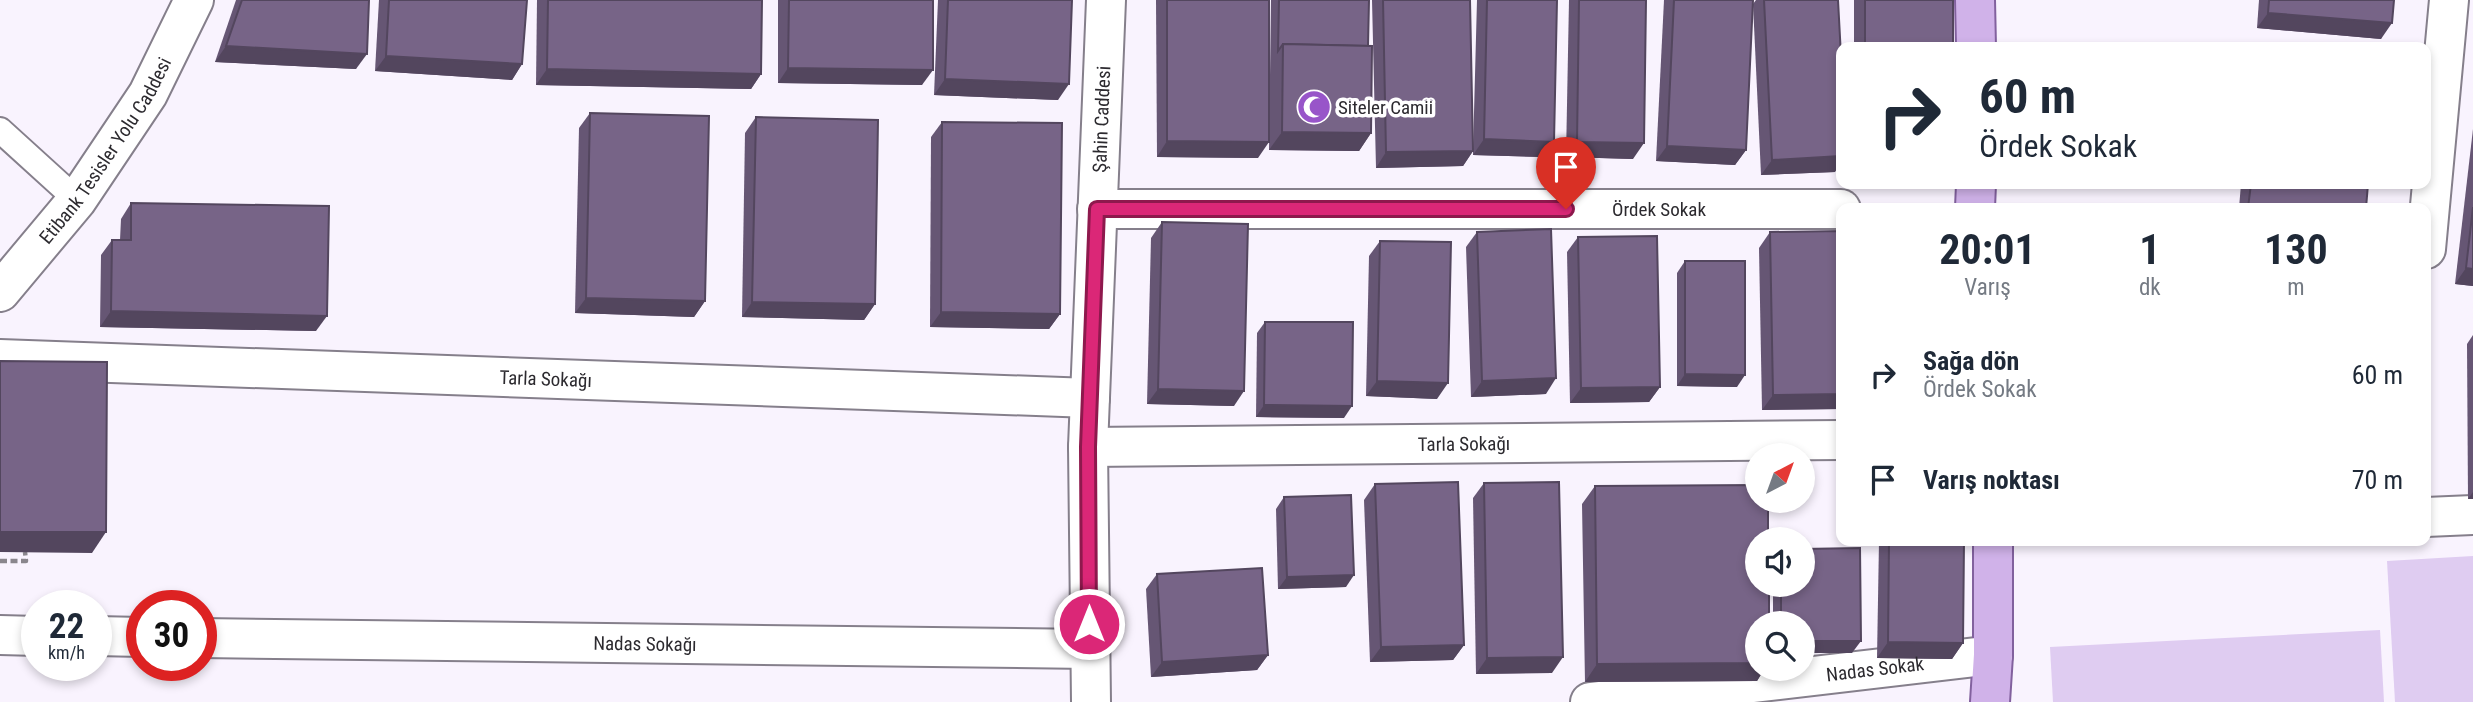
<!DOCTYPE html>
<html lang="tr">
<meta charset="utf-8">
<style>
:root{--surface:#fff;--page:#f6f6f7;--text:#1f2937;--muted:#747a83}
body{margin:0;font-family:"Roboto Condensed",sans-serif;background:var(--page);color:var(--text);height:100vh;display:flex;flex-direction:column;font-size:26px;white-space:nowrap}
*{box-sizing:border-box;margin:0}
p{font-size:23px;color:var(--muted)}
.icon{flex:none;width:38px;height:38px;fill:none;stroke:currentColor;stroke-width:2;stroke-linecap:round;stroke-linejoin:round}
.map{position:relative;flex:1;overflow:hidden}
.side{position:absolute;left:1836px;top:203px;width:595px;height:343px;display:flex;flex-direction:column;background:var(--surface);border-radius:14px;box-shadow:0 4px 10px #0003}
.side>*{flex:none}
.guide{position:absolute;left:1836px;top:42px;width:595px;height:147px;border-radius:14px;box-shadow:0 4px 10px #0003;background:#fff;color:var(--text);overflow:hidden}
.needle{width:46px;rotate:41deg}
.controls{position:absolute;left:1745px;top:443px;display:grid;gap:14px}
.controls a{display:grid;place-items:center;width:70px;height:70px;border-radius:50%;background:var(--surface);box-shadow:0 4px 10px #0003;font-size:35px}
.speed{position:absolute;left:21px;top:590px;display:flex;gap:14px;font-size:35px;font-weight:700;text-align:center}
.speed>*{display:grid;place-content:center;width:91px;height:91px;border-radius:50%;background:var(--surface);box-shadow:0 4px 10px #0003;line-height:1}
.speed small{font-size:18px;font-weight:400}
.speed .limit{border:10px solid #d22;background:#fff;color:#111}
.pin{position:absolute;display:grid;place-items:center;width:60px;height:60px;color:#fff;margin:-72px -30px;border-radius:50% 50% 50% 0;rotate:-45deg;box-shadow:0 0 7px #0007}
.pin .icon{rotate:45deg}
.me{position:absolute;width:77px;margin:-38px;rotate:0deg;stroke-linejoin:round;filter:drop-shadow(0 0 5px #0008)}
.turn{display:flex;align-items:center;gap:24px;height:147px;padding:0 28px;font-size:32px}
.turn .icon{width:91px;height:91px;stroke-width:2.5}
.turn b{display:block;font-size:49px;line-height:60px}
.eta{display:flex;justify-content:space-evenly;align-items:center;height:119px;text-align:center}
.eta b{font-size:42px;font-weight:700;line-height:49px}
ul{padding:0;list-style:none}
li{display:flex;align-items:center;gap:21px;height:105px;padding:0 28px}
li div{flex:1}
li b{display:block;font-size:26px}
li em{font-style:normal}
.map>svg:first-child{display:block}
</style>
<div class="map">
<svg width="2473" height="702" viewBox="0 0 2473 702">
<rect width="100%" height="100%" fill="#f9f3fe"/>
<g fill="#dfccf1">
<path d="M2473,556V702H2395L2387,561Z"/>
<path d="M2380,630L2384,702H2053L2050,647Z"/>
</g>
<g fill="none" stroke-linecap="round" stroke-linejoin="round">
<g stroke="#857f8b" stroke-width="28">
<path id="lane" d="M0,130L77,200"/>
</g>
<g stroke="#857f8b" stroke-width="42">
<g id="street">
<path id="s1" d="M1097,209H1841"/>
<path d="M2426,249L2449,0"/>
<path id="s2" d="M0,359L1090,398"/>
<path id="s3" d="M1088,447L1841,440"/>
<path d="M2426,517L2473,515"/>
<path d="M0,635L37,636"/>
<path d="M96,636L142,637"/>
<path id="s4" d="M201,638L1089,649"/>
<path id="s5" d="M1091,702L1088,447L1106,0"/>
<path id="s6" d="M1590,702L1993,655"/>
</g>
</g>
<g stroke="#857f8b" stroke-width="42">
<g id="secondary">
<path id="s7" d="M0,292L77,200L148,94L194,0"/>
</g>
</g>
<g stroke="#82619e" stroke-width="42">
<g id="primary">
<path d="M1975,0L1976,47"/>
<path d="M1975,208L1976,184"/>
<path d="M1990,702L1993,655V541"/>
</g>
</g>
<path stroke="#8a868d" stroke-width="4.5" stroke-dasharray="7 3.5" stroke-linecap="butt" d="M0,561H26L25,552"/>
<use href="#lane" stroke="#fff" stroke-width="24"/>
<use href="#street" stroke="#fff" stroke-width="38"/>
<use href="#secondary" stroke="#fff" stroke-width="38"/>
<use href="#primary" stroke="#d0b2e9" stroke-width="38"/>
</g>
<g fill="#665674">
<path d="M236,0H369L356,69L215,62Z"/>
<path d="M379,0H527L522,64L512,80L375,71Z"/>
<path d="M537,0H762L761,74L751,89L536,85Z"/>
<path d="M778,0H933L922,85L778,83Z"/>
<path d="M938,0H1072L1058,100L934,95Z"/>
<path d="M1156,0H1269L1258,158L1157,157Z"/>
<path d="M1271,0H1369L1368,46L1371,133L1359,151L1269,150Z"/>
<path d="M1372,0H1470L1473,150L1477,0H1557L1554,142L1543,157L1473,155V151L1463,166L1376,168Z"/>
<path d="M1569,0H1646L1633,159L1566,157Z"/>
<path d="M1664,0H1753L1746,150L1735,165L1656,161Z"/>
<path d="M1756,0H1838L1835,172L1761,175L1753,4Z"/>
<rect x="1854" y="0" width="99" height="47"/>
<path d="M2259,0H2394L2381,39L2257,28Z"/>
<path d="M590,113L705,301L694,317L575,313L579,128Z"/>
<path d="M756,117L875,304L864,320L742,317L745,133Z"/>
<path d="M942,122L1060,314L1049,329L930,327L931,137Z"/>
<path d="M2473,129V286L2455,284Z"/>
<path d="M2241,184H2368L2366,208H2239Z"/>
<path d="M131,203L316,331L100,327L101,255L112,240H120L121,219Z"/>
<path d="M1162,222L1234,406L1147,404L1151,238Z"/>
<path d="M1841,231V409L1762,410L1759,248L1770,232Z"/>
<path d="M1477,232L1546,394L1471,397L1466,247Z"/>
<path d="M1578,237L1660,387L1649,402L1570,403L1567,252Z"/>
<path d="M1380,241L1437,399L1366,396L1369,256Z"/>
<path d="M1685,261L1737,387L1677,386V273Z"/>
<path d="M1265,322L1344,418L1256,417L1257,333Z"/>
<path d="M2473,335V499H2468L2467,344Z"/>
<path d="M1484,483L1552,673L1476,674L1473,498Z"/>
<path d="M1375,484L1464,645L1453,660L1370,662L1364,500Z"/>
<path d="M1595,486L1757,668H1765L1757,681L1585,682L1582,504Z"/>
<path d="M1284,497L1346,587L1278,589L1276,509Z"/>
<path d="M1879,541H1964L1963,643L1952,659L1877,658Z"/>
<path d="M1157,574L1268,655L1257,670L1151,677L1146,589Z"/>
<path d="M1773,584H1802L1852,653H1802V623H1773Z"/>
</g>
<g fill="#53465e">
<path d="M2268,13L2392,23L2381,39L2257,28Z"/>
<path d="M226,46L367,54L356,69L215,62Z"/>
<path d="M386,56L522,64L512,80L375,71Z"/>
<path d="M788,68L933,70L922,85L778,83Z"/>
<path d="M547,69L761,74L751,89L536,85Z"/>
<path d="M945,79L1069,84L1058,100L934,95Z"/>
<path d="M1282,132L1371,133L1359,151L1269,150Z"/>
<path d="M1484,139L1554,142L1543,157L1473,155Z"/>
<path d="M1167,141L1269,142L1258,158L1157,157Z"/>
<path d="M1577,142L1644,143L1633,159L1566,157Z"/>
<path d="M1667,146L1746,150L1735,165L1656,161Z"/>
<path d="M1473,151L1463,166L1376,168L1386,152Z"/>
<path d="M1841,156V163L1835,172L1761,175L1772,160Z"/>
<path d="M2466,268L2473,269V286L2455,284Z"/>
<path d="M586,298L705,301L694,317L575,313Z"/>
<path d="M752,302L875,304L864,320L742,317Z"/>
<path d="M111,311L327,316L316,331L100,327Z"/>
<path d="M941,312L1060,314L1049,329L930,327Z"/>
<path d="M1685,374L1745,375L1737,387L1677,386Z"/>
<path d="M1556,378L1546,394L1471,397L1482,381Z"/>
<path d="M1377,381L1448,383L1437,399L1366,396Z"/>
<path d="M1660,387L1649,402L1570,403L1581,388Z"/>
<path d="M1158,389L1244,391L1234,406L1147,404Z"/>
<path d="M1841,394V409L1762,410L1773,395Z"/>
<path d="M1264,405L1352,406L1344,418L1256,417Z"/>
<path d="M2473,492V499H2468Z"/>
<path d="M0,532H106L92,553L0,552Z"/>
<path d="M1354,575L1346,587L1278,589L1287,577Z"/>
<path d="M1802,641H1861L1852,653H1802Z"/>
<path d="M1888,642L1963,643L1952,659L1877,658Z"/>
<path d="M1464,645L1453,660L1370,662L1381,647Z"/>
<path d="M1268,655L1257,670L1151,677L1162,662Z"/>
<path d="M1563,657L1552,673L1476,674L1487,658Z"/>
<path d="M1757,663V668H1765L1757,681L1585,682L1597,664Z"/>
</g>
<g fill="#776487" stroke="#53465e" stroke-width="2">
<path d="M242,0H369L367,54L226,46Z"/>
<path d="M389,0H527L522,64L386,56Z"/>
<path d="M548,0H762L761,74L547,69Z"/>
<path d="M789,0H933V70L788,68Z"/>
<path d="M948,0H1072L1069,84L945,79Z"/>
<path d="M1167,0H1269V142L1167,141Z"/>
<path d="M1279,0H1369L1368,46L1283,44L1278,51Z"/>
<path d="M1383,0H1470L1473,151L1386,152Z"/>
<path d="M1487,0H1557L1554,142L1484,139Z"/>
<path d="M1579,0H1646L1644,143L1577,142Z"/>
<path d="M1674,0H1753L1746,150L1667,146Z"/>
<path d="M1764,0H1838L1841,56V156L1772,160Z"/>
<rect x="1865" y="0" width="88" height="47"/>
<path d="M2269,0H2394L2392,23L2268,13Z"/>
<path d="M1283,44L1372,46L1371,133L1282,132Z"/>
<path d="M2265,45L2289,47H2265Z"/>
<path d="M590,113L709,116L705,301L586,298Z"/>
<path d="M756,117L878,120L875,304L752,302Z"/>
<path d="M942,122L1062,123L1060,314L941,312Z"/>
<path d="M2251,184H2368L2366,208H2248Z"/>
<path d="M131,203L329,206L327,316L111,311L112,240H131Z"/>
<path d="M2473,207V269L2466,268Z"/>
<path d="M1162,222L1248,224L1244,391L1158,389Z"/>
<path d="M1551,229L1556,378L1482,381L1477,232Z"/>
<path d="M1841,231V394L1773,395L1770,232Z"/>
<path d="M1657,236L1660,387L1581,388L1578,237Z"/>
<path d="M1380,241L1451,242L1448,383L1377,381Z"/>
<path d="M1685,261H1745V375L1685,374Z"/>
<path d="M1265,322H1353L1352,406L1264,405Z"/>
<path d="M0,361L107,362L106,532H0Z"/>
<path d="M1458,482L1464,645L1381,647L1375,484Z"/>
<path d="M1559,482L1563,657L1487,658L1484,483Z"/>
<path d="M1757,485V500H1768V539H1757V584H1769V623H1757V663L1597,664L1595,486Z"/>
<path d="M1351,495L1354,575L1287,577L1284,497Z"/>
<path d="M1889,541H1964L1963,643L1888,642Z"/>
<path d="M1860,548L1861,641H1802V623H1781V584H1802V549Z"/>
<path d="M1262,568L1268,655L1162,662L1157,574Z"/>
</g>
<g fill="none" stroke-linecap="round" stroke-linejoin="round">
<g stroke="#8e194d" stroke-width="18">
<path id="route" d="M1089,624L1088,447L1097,209H1566"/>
</g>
<use href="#route" stroke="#db2777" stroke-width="12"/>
</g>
<defs>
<g id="mosque-disc" transform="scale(1.75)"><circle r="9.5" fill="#9855c9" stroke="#fff"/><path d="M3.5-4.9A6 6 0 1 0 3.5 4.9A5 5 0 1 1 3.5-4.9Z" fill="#fff"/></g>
</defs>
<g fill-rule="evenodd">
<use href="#mosque-disc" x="1314" y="107"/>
</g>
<g text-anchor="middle" stroke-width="7" stroke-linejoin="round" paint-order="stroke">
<g font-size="19" fill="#2c2a2f" stroke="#fff" text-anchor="start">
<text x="1338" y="114">Siteler Camii</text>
</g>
<g font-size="19" fill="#2c2a2f" stroke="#fff">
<text dy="7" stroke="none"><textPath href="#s5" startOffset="583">Şahin Caddesi</textPath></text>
<text dy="7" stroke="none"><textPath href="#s7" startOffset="177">Etibank Tesisler Yolu Caddesi</textPath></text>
<text dy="7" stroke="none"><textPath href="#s1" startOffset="562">Ördek Sokak</textPath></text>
<text dy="7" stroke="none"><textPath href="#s2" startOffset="546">Tarla Sokağı</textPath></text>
<text dy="7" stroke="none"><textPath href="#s3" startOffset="376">Tarla Sokağı</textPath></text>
<text dy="7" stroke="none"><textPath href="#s4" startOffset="444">Nadas Sokağı</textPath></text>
<text dy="7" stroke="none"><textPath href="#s6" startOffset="287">Nadas Sokak</textPath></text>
</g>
</g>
</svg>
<div class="controls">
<a><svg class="needle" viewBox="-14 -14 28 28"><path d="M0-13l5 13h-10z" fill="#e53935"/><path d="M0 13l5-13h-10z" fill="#747a83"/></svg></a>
<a><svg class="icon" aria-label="sound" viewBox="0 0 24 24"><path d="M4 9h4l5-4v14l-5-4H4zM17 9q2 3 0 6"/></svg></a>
<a><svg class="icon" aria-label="search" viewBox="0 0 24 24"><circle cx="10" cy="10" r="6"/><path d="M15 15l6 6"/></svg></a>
</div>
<div class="speed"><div>22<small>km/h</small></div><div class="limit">30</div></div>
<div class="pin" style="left:1566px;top:209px;background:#d93025"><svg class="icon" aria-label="arrive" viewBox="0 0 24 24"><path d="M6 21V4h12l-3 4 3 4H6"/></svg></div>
<svg class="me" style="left:1089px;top:624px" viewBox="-20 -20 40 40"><circle r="17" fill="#db2777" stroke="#fff" stroke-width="3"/><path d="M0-11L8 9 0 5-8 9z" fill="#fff"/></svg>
<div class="guide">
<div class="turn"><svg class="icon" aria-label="right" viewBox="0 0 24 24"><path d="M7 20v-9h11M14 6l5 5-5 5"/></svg><div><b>60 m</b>Ördek Sokak</div></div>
</div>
<section class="side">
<div class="eta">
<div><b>20:01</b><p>Varış</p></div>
<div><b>1</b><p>dk</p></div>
<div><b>130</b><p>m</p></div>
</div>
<ul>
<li><svg class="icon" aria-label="right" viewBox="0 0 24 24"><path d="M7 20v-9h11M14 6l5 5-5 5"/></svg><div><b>Sağa dön</b><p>Ördek Sokak</p></div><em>60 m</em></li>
<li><svg class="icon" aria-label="arrive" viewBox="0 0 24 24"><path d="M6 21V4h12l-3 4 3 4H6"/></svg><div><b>Varış noktası</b></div><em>70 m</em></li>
</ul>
</section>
</div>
